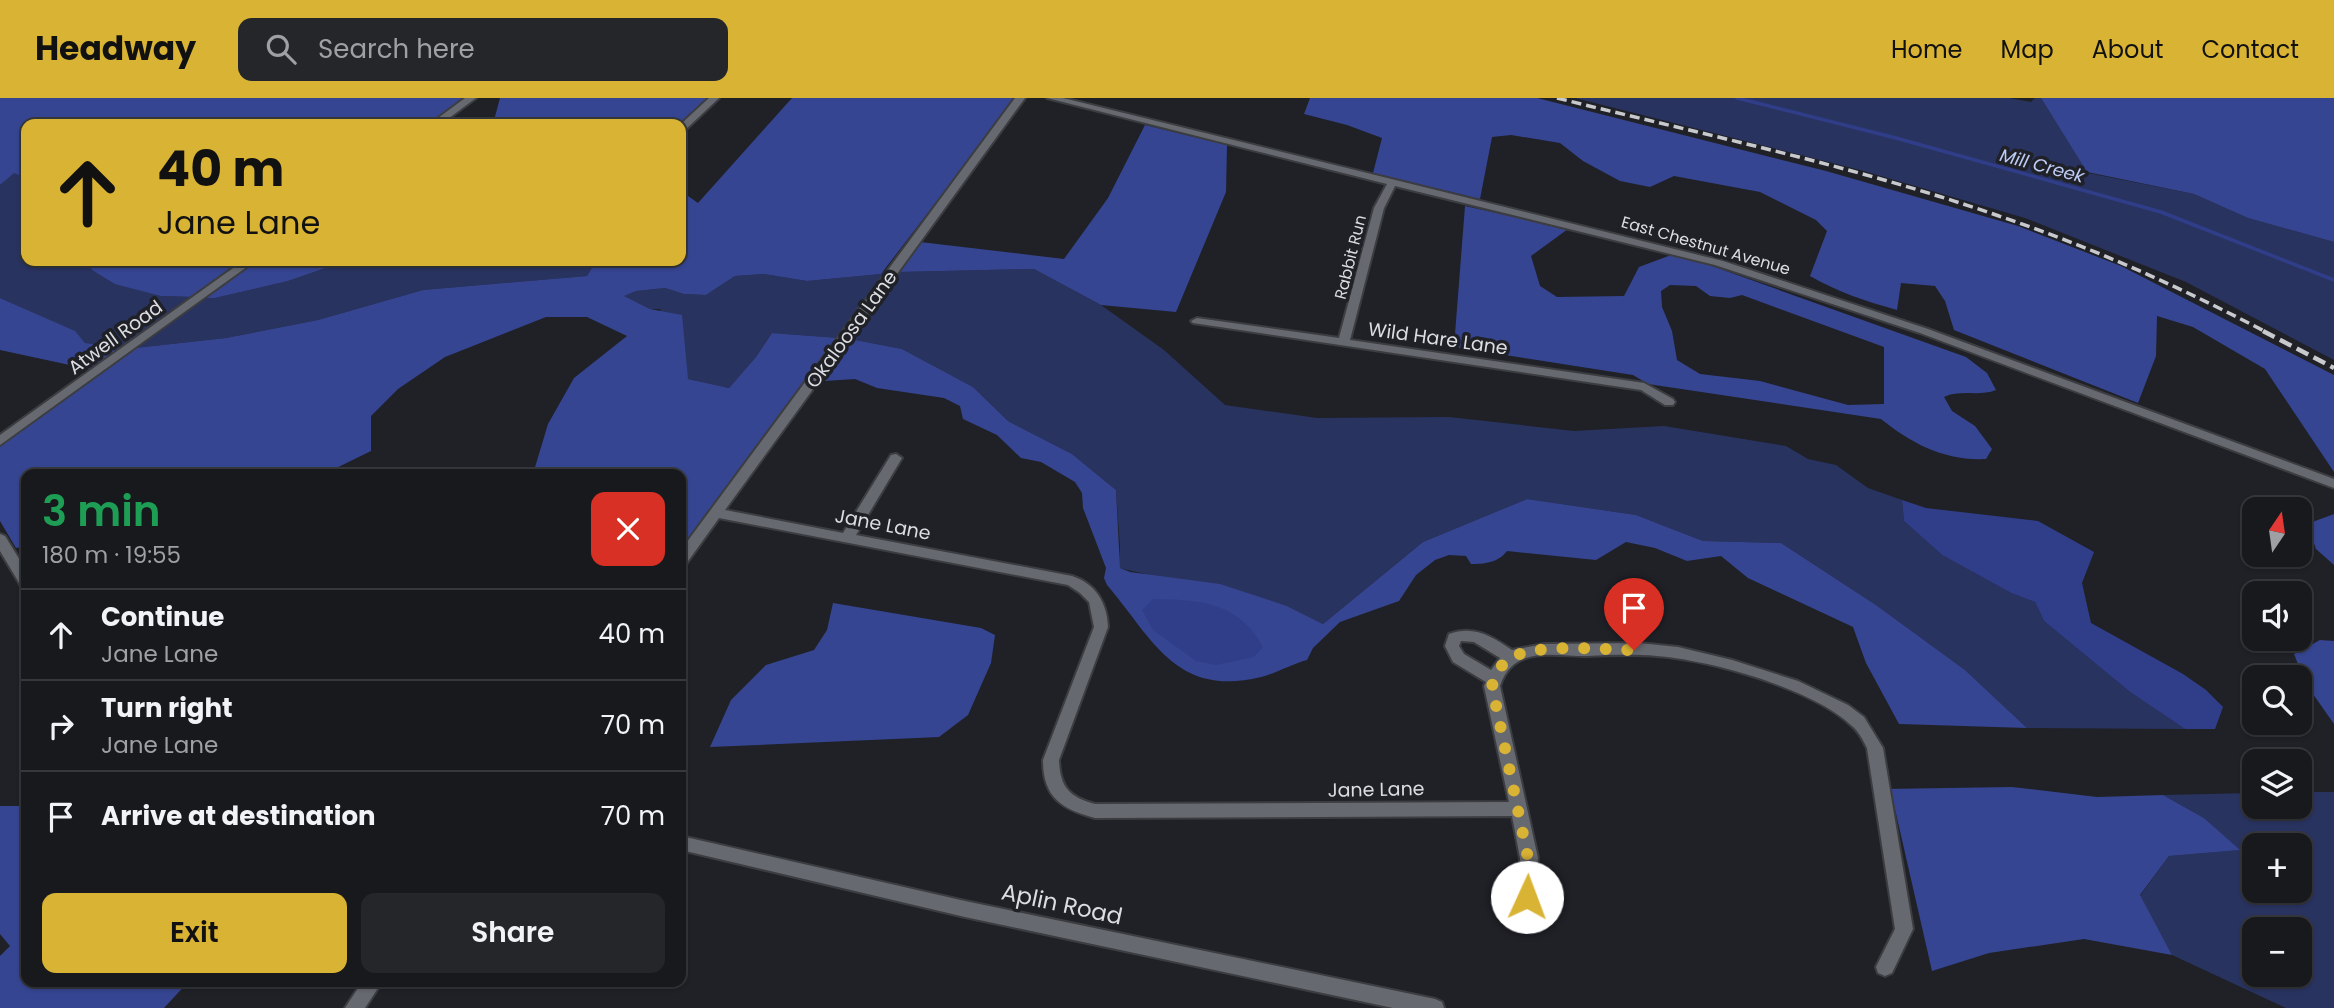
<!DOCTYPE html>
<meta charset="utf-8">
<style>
:root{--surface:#17191d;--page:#24262a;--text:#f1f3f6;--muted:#9ea0a4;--line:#36383b;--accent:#d9b334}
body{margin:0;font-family:Poppins,sans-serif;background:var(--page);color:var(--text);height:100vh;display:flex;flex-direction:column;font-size:26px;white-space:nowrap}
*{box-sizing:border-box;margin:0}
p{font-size:23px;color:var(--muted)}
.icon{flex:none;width:38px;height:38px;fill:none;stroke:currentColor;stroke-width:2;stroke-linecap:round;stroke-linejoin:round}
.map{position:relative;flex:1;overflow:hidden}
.details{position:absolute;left:21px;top:371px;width:665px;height:518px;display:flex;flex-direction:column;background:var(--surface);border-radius:14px;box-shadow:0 2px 5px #0004,0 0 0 2px var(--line)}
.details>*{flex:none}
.banner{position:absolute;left:21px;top:21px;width:665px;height:147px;border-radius:14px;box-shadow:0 2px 5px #0004,0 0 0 2px var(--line);background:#d9b334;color:#111;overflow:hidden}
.needle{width:46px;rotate:13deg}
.fabs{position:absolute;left:2242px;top:399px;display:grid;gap:14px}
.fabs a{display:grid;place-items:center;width:70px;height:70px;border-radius:14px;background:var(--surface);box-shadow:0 2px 5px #0004,0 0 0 2px var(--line);font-size:35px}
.pin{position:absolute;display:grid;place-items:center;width:60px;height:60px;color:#fff;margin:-72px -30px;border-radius:50% 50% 50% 0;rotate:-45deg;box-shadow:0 0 7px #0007}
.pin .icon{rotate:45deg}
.me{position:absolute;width:77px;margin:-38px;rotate:2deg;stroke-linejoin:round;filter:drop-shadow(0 0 5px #0008)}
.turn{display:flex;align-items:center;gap:24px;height:147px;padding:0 21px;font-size:32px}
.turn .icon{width:91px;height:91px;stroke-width:2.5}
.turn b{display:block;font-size:49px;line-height:60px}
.round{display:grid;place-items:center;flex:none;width:74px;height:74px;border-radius:14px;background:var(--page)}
.headline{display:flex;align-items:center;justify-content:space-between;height:119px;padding:0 21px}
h1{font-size:42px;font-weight:600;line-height:52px;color:#1e9e55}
.cta{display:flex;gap:14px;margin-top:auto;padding:14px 21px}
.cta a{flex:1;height:80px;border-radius:14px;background:var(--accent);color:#111;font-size:28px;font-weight:600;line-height:80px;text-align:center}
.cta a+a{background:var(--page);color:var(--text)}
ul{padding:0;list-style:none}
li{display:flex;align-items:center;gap:21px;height:91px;padding:0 21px;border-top:2px solid var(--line)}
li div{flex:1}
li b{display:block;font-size:26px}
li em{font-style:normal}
header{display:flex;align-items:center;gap:42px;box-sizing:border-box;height:98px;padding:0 35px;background:var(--accent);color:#111}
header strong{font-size:33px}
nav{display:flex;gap:38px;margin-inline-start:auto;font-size:24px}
.search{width:490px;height:63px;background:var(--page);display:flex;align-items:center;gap:18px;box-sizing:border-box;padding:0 24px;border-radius:14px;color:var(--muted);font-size:26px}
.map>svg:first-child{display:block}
</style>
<header>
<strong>Headway</strong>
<div class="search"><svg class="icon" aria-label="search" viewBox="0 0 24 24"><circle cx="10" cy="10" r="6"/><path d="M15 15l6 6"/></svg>Search here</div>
<nav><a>Home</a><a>Map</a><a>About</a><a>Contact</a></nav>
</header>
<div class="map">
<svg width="2334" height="910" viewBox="0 0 2334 910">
<rect width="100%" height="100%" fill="#1f2127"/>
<g fill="#293360" fill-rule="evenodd">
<path d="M1575,0H2009L2031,4L2035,0H2041L2088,75L2194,96L2248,120L2334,144V262L2186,184L2025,120L1860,72Z"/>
<path d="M14,74L26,80L23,124L26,125V163H86L92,172L161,198L194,199L124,249L85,245L74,233L0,200V87Z"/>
<path d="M346,163H596L587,178L423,192L318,222L226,240L135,250L205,200H215L288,183Z"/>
<path d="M1034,171L1101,207L1164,252L1225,307L1317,320L1449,319L1574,333L1664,328L1786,348L1808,361L1836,367L1868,390L1902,402L1904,423L1942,457L2011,495L2035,504L2044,523L2130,594L2185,631L2027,630L1965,572L1876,507L1781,445L1703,443L1636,417L1527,401L1423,444L1323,526L1287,508L1119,470L1120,448L1116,392L1072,356L1008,323L973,289L902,251L850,241L898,174Z"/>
<path d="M884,173L887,174L839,240L772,235L756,259L729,290L688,281L660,211H650L623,198L636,193L665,190L684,196L706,197L735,178L764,176L807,183L881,176Z"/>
<path d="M2300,694H2334V910H2286L2172,857L2140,798L2169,758L2239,752L2204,720L2163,697L2254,695V709H2300ZM2254,747H2300V793H2254ZM2254,831H2300V877H2254Z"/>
</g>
<g fill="#364591" fill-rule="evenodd">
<path d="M0,0H467L430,26H223L180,20L162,21L154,26H26V80L14,75L0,87Z"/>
<path d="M500,0H707L681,27L493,26Z"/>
<path d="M792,0H1016L881,176L807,183L764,176L735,178L706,197L684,196L665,190L636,193L624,198L650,211L682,217L688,281L729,290L756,259L772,235L839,240L681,453V376H533L548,326L574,280L627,238L587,219H546L445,259L398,291L371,318V353L324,376H26V448L16,450L0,423V348L135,250L226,240L318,222L423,192L587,178L596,163H681V93L698,105Z"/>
<path d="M1310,0H1537L1826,73L2018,128L2121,168L2334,277V374L2265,271L2193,229L2157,218L2156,258L2138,305L1954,232L1945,203L1935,188L1901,185L1897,212C1865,203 1838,194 1810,178L1827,133L1816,122L1760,94L1674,78L1650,89L1620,83L1583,63L1560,45L1511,37L1492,39L1480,101L1373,75L1382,40L1347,27L1304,16Z"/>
<path d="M2041,0H2334V144L2248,120L2194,96L2087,74Z"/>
<path d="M1145,27L1227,47L1226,94L1176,214L1101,207L1034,171L898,174L920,144L1064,161L1108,100Z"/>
<path d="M1465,108L1568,131L1531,158L1540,188L1557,199L1624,198L1639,169L1671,157L1698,163L1966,259L1987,275L1996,292C1979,299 1961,291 1944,299L1952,313L1975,328L1992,351L1986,361C1945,363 1912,346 1881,321L1648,286L1633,277L1454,249ZM1670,187L1696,188L1710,198L1730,200L1742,197L1884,249V306L1848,307L1760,283L1700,276L1677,262L1672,233L1662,209L1661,193Z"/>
<path d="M86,163H244L194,199L161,198L115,186L92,172Z"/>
<path d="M255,163H346L288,183L215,200H205Z"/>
<path d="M0,200L75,233L85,245L124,249L93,272L0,252Z"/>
<path d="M850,241L902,251L973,289L1008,323L1072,356L1116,392L1120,470L1130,474L1220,486L1287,508L1323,526L1423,444L1527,401L1636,417L1703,443L1781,445L1876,507L1965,572L2027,630L1899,626L1866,565L1853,529L1748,480L1721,458L1687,463L1655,450L1626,444L1596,462L1507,453C1498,465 1484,466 1471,466L1466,458L1449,457L1435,462L1416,477L1399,503L1340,524L1313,550L1307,562C1292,566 1277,575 1261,579C1176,600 1153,541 1107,487L1104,480L1106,470L1083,410L1082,395L1075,384L1041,364L1021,360L997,337L963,321L960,308L944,300L877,290L855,281L825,283Z"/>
<path d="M2334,416V467L2316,451L2307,426Z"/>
<path d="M833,505L981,530L995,537L991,565L968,617L939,639L710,649L731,602L766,567L814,552L827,532Z"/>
<path d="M2320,542L2334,543V626L2306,586L2294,556Z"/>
<path d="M2012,689L2097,699L2163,697L2204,720L2240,752L2169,758L2140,797L2172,857L2084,841L1989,855L1932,873L1892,698L1885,691Z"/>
<path d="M0,708H26V884H188L164,910H0V858L10,848L0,836Z"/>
</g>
<g fill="#303e8a">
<path d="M1902,402L1926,410L2038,423L2094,454L2082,485L2091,525L2183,576L2206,592L2223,609L2215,631H2185L2130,594L2044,523L2035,504L2011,495L1942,457L1904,423Z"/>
<path d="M1153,501C1199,502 1238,503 1263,549L1254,559L1216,567L1196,563L1153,532L1142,512Z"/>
</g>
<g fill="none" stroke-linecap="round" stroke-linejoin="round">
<path stroke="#303e8a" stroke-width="3.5" d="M1737,0L1896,40L2161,114L2334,182"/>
<g stroke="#3c3d41" stroke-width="4">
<g id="minor">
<path d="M465,0H476L441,26H430Z"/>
<path d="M709,0H719L684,33L681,34V26Z"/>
<path d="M1015,0H1025L725,412L843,435L891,357L896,356L902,360L856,437L1072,478C1096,486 1107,505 1108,529L1059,662C1060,689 1069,699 1095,706L1509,704L1484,588L1486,584L1453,564L1445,548L1449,536C1474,527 1491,538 1512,552L1544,546L1639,545L1678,549L1732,562L1798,583L1848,607L1864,619L1883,650L1913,831L1892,875L1885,878L1878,875L1876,869L1895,831L1867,650C1863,642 1859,634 1852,628C1814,591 1710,562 1657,558C1634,556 1610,557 1587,558C1553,558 1513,547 1500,588L1538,760L1536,799L1533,805L1527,807L1521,805L1518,799L1520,760L1512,718L1095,720C1062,711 1043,700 1043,662L1094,529L1089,504L1080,495L1068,487L719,420L686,466L681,467V452ZM1461,543L1474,544L1500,560L1491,572L1464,556L1459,548Z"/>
<path d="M1047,0H1063L1723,163L1928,231L2334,381V390L1920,235L1715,167L1395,88L1384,110L1350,242L1644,285L1673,301L1675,304L1673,307H1665L1641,292L1193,225L1191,223L1197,220L1339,240L1374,110L1387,86Z"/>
<path d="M243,163H255L0,347V337Z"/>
<path d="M0,436L5,438L26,472V489L21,488L0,453Z"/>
<path d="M681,738L965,803L1435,901L1442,904L1444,910H1393L965,819L681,752Z"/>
<path d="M362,884H382L365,910H345Z"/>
</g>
</g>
<use href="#minor" fill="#676970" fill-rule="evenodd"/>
<path stroke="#c8c9cd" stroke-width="3.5" stroke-dasharray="10 5" stroke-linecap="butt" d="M1557,0C1705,37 1855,68 1999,118C2091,149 2180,189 2266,234"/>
<path stroke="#c8c9cd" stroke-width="4.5" stroke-dasharray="13 6" stroke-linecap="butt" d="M2263,233L2334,270"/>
</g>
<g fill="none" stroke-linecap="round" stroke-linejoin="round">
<path stroke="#d9b334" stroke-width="12" stroke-dasharray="0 21.6" d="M1527,799L1528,760L1492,588C1495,578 1500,567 1509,561C1535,544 1603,552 1634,552"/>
</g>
<g text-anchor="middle" stroke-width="7" stroke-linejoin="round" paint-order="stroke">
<g font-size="16" fill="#dcdde1" stroke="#1f2127">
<text transform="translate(1706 147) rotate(16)" y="6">East Chestnut Avenue</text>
<text transform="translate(1350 159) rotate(-76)" y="6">Rabbit Run</text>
</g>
<g font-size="18" font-style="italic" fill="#bdcbf6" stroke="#1f2127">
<text transform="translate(2042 68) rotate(15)" y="6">Mill Creek</text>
</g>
<g font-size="19" fill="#dcdde1" stroke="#1f2127">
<text transform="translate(851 231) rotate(-54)" y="7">Okaloosa Lane</text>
<text transform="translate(115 239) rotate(-36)" y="7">Atwell Road</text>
<text transform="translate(1438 240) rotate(8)" y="7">Wild Hare Lane</text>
<text transform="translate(883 426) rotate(11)" y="7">Jane Lane</text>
<text transform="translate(1376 691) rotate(-1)" y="7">Jane Lane</text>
</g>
<g font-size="23" fill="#dcdde1" stroke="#1f2127">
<text transform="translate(1062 806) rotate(12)" y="8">Aplin Road</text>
</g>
</g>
</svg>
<div class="fabs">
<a><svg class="needle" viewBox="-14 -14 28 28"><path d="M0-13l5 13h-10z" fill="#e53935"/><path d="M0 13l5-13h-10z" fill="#9ea0a4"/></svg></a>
<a><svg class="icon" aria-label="sound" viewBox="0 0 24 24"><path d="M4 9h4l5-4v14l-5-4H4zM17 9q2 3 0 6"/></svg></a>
<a><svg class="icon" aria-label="search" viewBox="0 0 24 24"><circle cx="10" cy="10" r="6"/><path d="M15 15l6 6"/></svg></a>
<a><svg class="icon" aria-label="layers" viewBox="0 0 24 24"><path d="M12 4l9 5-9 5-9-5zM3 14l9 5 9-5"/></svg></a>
<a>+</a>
<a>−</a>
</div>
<div class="pin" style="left:1634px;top:552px;background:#d93025"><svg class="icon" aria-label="arrive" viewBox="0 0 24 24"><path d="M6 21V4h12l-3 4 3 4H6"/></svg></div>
<svg class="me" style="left:1527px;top:799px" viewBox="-20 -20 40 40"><circle r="19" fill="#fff"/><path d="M0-13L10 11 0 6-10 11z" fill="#d9b334"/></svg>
<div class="banner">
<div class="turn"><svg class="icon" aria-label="ahead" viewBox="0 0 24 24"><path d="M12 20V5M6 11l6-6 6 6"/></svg><div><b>40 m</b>Jane Lane</div></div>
</div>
<section class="details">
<div class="headline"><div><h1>3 min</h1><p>180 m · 19:55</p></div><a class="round" style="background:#d93025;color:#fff"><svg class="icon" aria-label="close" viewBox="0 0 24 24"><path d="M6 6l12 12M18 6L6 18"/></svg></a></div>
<ul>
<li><svg class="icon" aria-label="ahead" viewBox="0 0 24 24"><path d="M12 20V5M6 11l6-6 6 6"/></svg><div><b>Continue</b><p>Jane Lane</p></div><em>40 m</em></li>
<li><svg class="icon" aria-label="right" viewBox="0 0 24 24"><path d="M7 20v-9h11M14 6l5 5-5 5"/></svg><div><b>Turn right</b><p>Jane Lane</p></div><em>70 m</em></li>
<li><svg class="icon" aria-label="arrive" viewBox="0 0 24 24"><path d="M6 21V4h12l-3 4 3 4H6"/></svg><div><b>Arrive at destination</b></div><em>70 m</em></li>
</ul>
<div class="cta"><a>Exit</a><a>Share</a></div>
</section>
</div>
